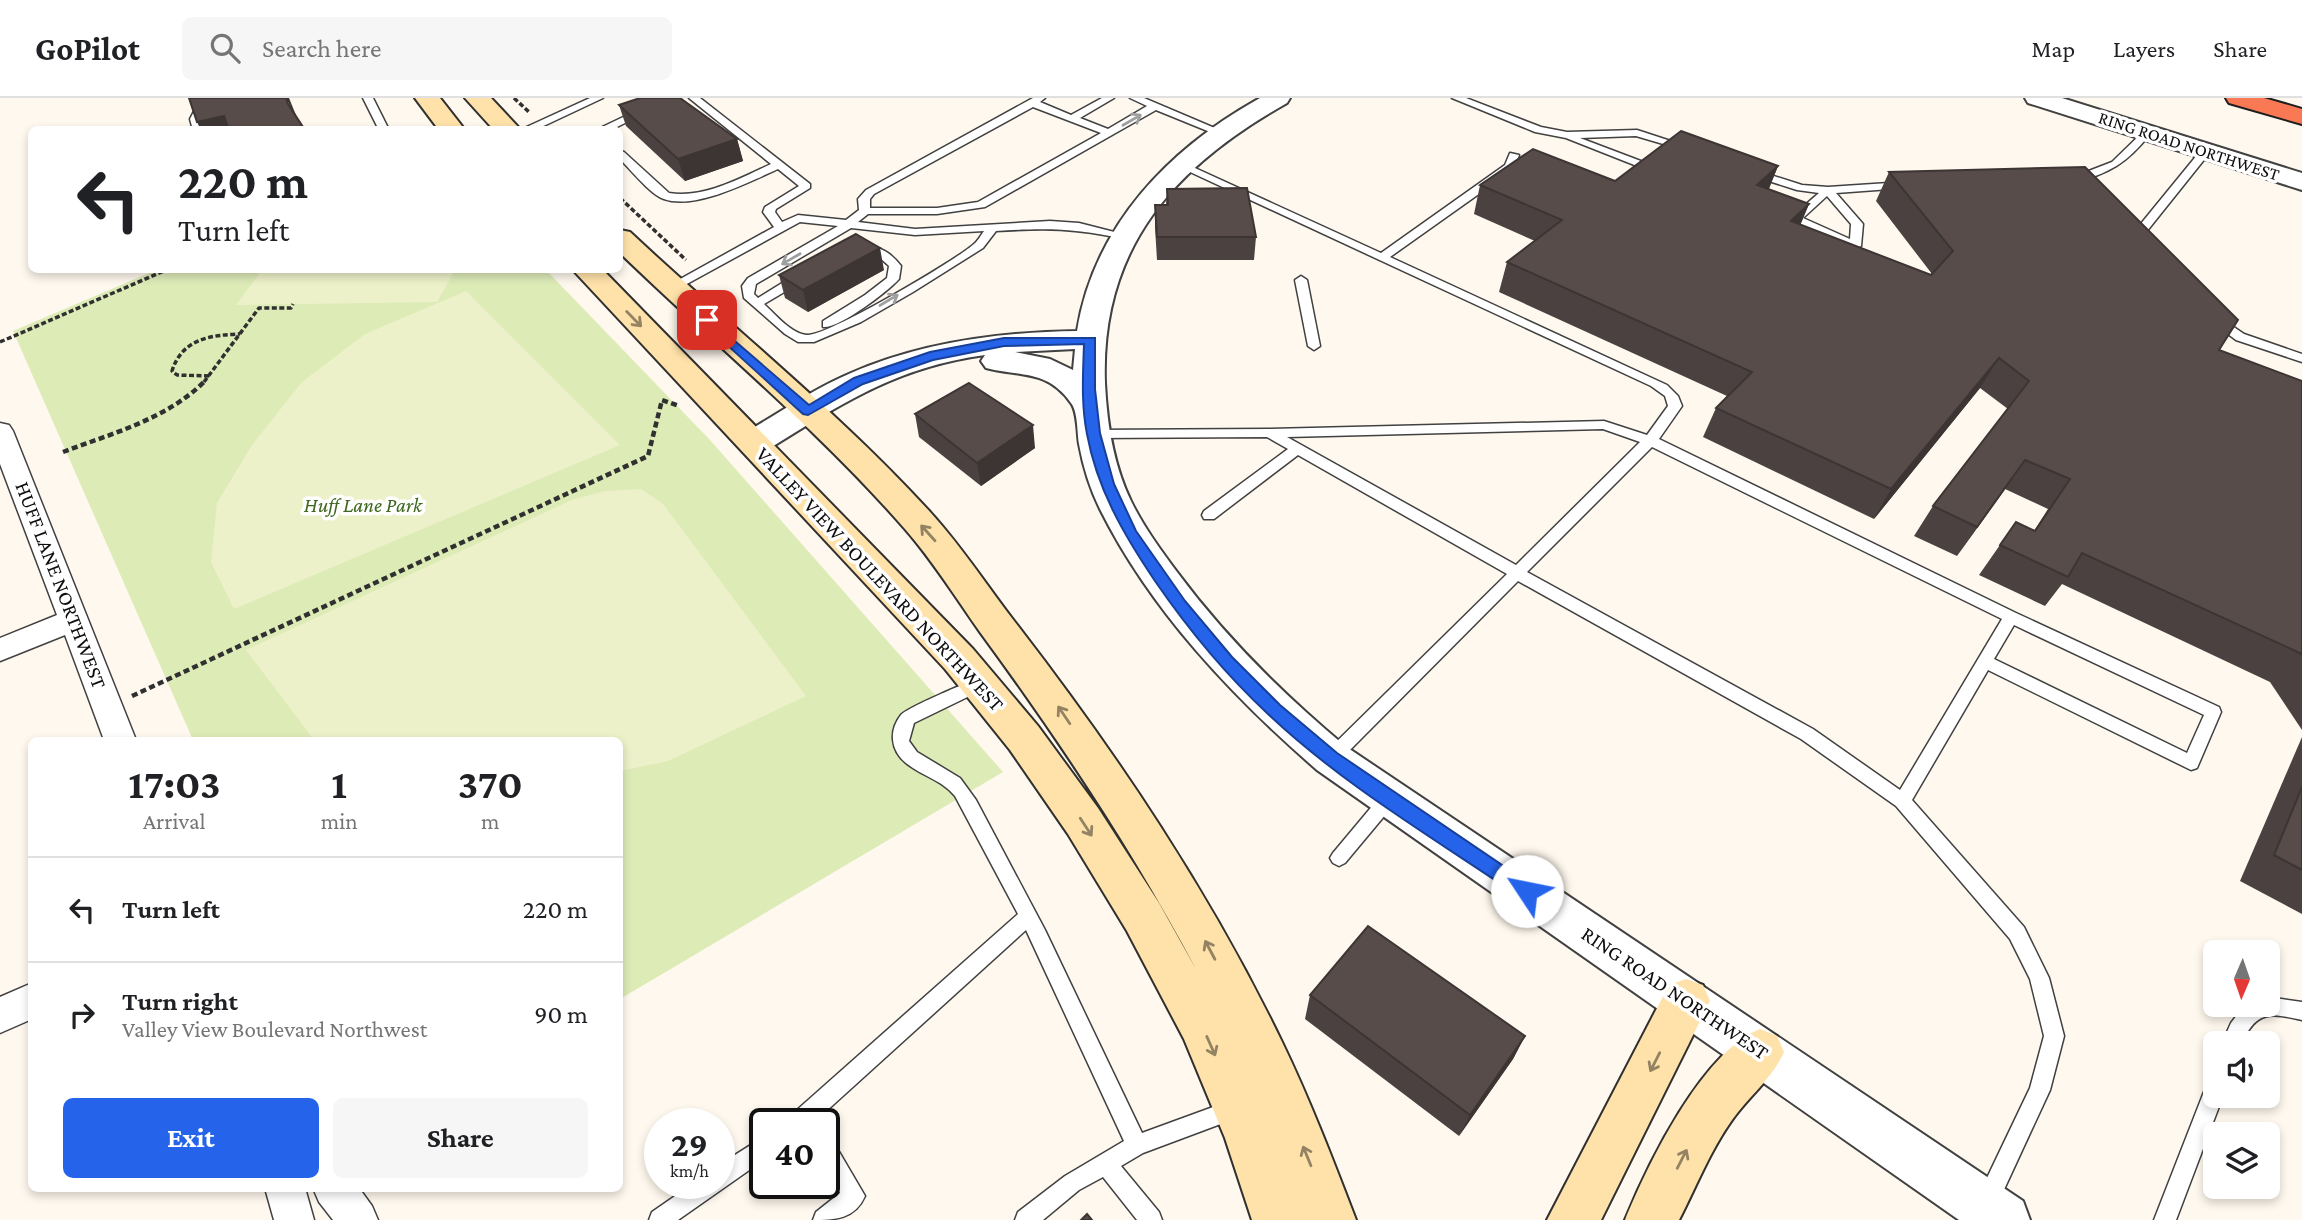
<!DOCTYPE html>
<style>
:root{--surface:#fff;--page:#f6f6f6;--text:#202124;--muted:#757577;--line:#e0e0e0;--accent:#2563eb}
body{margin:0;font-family:"Crimson Pro",serif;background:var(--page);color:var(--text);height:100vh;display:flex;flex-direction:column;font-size:26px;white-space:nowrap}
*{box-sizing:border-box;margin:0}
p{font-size:23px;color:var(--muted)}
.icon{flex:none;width:38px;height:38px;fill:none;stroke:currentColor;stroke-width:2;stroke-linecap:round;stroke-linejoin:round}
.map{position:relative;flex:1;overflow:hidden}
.sheet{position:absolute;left:28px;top:639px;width:595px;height:455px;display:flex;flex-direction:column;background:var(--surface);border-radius:10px;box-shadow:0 4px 10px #0003}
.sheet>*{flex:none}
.banner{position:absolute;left:28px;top:28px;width:595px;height:147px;border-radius:10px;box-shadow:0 4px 10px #0003;background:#fff;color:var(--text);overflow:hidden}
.needle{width:46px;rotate:182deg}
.tools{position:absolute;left:2203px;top:842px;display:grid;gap:14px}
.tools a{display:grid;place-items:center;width:77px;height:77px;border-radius:10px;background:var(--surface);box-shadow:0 4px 10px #0003;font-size:35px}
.speed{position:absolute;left:644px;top:1010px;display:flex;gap:14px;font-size:35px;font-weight:700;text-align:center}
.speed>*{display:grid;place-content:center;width:91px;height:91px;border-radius:50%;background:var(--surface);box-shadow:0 4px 10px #0003;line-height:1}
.speed small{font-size:18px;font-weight:400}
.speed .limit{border:4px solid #111;border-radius:10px;background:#fff;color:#111}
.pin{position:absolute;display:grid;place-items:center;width:60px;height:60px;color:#fff;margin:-30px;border-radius:14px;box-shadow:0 4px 10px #0006}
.me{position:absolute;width:77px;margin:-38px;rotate:304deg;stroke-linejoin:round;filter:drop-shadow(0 0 5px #0008)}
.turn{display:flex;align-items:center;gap:24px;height:147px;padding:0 35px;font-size:32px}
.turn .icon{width:91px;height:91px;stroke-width:2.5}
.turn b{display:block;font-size:49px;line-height:60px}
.eta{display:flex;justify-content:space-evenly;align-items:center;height:119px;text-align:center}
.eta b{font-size:42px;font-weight:700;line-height:49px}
.cta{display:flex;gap:14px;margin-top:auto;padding:14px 35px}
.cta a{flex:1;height:80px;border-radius:10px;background:var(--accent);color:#fff;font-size:28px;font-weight:700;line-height:80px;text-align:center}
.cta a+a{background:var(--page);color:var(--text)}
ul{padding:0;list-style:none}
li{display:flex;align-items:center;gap:21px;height:105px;padding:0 35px;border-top:2px solid var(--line)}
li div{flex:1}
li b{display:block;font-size:26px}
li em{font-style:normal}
header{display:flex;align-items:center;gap:42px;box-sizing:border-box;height:98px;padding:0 35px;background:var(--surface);border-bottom:2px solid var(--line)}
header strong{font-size:33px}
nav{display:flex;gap:38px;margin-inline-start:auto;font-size:24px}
.search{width:490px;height:63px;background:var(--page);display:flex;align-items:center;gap:18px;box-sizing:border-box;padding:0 24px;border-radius:10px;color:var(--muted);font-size:26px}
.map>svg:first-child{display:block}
</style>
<header>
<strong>GoPilot</strong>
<div class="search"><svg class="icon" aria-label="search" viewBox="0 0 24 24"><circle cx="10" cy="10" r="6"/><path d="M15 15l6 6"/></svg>Search here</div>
<nav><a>Map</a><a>Layers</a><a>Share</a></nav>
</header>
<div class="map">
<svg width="2302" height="1122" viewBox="0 0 2302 1122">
<rect width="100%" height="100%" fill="#fff8ee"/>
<path fill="#ddebb7" d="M156,172H546L710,342L1003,674L620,901V642H193L13,233Z"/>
<g fill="#edf1c9">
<path d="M262,172H455L437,204L236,207Z"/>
<path d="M466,193L620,347L234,511L211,464L217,405L252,347L302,284L365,236Z"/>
<path d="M641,391L663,406L806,598L668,663L620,673V642H314L246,552L574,401L606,393Z"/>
</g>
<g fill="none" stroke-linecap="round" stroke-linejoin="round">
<g stroke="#414141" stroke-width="3">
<g id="service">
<path d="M201,0H211L200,21L203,32H193L190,21Z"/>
<path d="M363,0H373L389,32H379Z"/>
<path d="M590,0H603L535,32H520Z"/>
<path d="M689,0H700L810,86V90L776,111L775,114L782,124L798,117L846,122L859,112L858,101L866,92L1033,0H1045L1040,4L1071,17L1102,0H1114L1080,20L1108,31L1147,8L1130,0H1144L1224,34L1215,36L1156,12L985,109L937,116H868L858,124L915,131L1050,123L1079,125L1130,138L1124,141C1075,130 1046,130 996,133L983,150L913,194L861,224L814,244H798L785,236L744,200L742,188L748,180L838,128L800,124L674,193H666L664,190L774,129L763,114L765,109L799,88L778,71C749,84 695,112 664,101C651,97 630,71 620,61V53L624,54L669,95C703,101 741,80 771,66ZM1033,9L1101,35L978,104L937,110H870V101L874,96ZM851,130L915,137L984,133C981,137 978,143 974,146C955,163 829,237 808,237C792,237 775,216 764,206L803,183V177H795L758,200L754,196L756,186Z"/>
<path d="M1452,0H1466L1541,29L1567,34L1637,32L1692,50L1687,53L1636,38L1580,40L1646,65L1647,67L1642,70L1566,40L1535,34Z"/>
<path d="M640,11L649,13L611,32H596Z"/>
<path d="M2146,31L2151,34L2150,36C2128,64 2108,77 2073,84L2068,81L2112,64Z"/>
<path d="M2202,51L2211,53L2147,133V142L2151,147L2149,149H2141L2135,142V133Z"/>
<path d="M1510,55L1519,57L1514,71L1390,159L1667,287L1678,298L1682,308L1659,341L2016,515L2219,609L2221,614L2197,670L2191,672L1988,572L1912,702L2024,829L2049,880L2064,938L2050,992L1995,1111L1987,1114L1979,1111L1976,1103L2030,990L2044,938L2030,881L2010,841L1896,708L1801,641L1518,483L1337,665L1331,667L1325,665L1323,660L1325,655L1507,476L1298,357L1214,421H1204L1202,417L1204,413L1288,351L1267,339L1093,340L1086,336L1093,332L1269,331L1604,323L1647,337L1668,308L1665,298L1651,288L1175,67L1184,65L1381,155L1505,67ZM1603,331L1640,344L1516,467L1287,339ZM1652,349L2002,521L1900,692L1813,631L1527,474ZM2014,527L2204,617L2187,655L1994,561Z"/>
<path d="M1750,73H1758L1802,87L1828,89L1904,84L1909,87L1904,90L1836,95L1863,126L1861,148L1855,151L1789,121L1819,95L1797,92L1750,77ZM1827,98L1851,126L1850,141L1803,120Z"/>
<path d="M865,147C881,149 891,155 901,168L899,181C887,194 839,231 823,229V223L865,197L887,180L889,168C873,152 866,159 853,150Z"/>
<path d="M1301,178L1307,182L1320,248L1314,252L1308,248L1295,182Z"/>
<path d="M2216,217L2244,236L2302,256V264L2236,242L2212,224V218Z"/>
<path d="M980,580L986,582L988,586L986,590L914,625L909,643L917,654L960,680L976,702L1045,832L1142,1035L1235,1001L1242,1004L1245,1011L1242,1018L1143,1055L1121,1068L1159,1114L1162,1122H1137L1103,1079L1079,1092L1043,1122H1015L1018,1114L1065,1078L1124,1043L1026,832L812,1026H786L789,1019L1018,816L955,698C942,682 922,678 906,665C890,652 889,632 901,617C908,609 968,584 980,580Z"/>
<path d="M1390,692L1396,694L1399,699L1396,704L1345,765L1339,768L1333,765L1330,760L1333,755L1384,694Z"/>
<path d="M2268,899L2302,904V922C2271,915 2256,912 2242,945H2222L2231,925L2243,909L2268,906Z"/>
<path d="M2216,978V998H2223L2176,1122H2154L2209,981Z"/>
<path d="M824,1037L831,1040L865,1098C855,1121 835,1122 813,1122L816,1114L840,1095L824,1067Z"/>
<path d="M765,1038V1061L678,1122H649L652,1114L694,1085H719V1067Z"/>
</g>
</g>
<g stroke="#414141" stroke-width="3">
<g id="minor">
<path d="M0,325L9,327L13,333L136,642H104L65,537L0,563V540L57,517L0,366Z"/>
<path d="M32,885V921L0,935V899Z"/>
<path d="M265,1090H305L314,1122H274Z"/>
<path d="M313,1090H359L372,1108L378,1122H333L319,1104Z"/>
</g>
</g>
<g stroke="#414141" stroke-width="4">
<g id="tertiary">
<path d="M1260,0H1290L1287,5C1175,68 1100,149 1105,285C1107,325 1113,366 1131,403C1143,428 1160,451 1177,474C1226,540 1283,596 1345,648L2023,1103L2030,1122H1959L1317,672C1232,598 1151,513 1100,411C1090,391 1083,368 1079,346C1077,334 1078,314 1071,305C1047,271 1020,279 986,270L981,263L985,257C896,269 841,306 767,352L755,355L743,352L738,344L743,336C779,315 813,291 851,275C922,244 1000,234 1077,233C1094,127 1170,50 1260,0ZM1075,251L1073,272L1050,261L1015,254Z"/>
<path d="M2025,0H2062L2302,75V92L2028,5Z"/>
</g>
</g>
<g stroke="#303030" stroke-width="4">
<g id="secondary">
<path d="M415,0H440L465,32H439Z"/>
<path d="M465,0H491L521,32H494Z"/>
<path d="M620,132L630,134C730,228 838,313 931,415C963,450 989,491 1018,528C1119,659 1210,795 1282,944C1310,1002 1333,1062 1356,1122H1252L1225,1040L1184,941L1127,833L1068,736L1010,652L945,571L573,172H603L973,551L1038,628L1098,710L1159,805L1197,873C1134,754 1060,643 980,534C956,500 933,463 905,431C818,331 715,247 620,155Z"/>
<path d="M1686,881L1703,887L1710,903L1601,1122H1547L1669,887Z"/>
<path d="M1760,931L1777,938L1784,954C1772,981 1749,998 1732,1022C1710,1053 1696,1089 1679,1122H1625C1648,1066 1702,954 1760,931Z"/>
</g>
</g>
<g stroke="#1f1f1f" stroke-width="4">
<path id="motorway" d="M2226,0H2264L2302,11V26L2229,5Z"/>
</g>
<g stroke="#303030" stroke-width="3.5" stroke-dasharray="5 2.5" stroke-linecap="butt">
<path d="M514,0L529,14"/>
<path d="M620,100L686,162"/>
<path d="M0,244L166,172"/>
<path d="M209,278L177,277L172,273C182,241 210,237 240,236"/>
<path d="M204,284L259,210H291L293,206"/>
</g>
<g stroke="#303030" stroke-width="4.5" stroke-dasharray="6 3.5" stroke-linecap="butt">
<path d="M63,354C113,335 167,321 205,283"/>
<path d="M132,598L648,358L662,302L679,308"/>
</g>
<use href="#service" fill="#fff" fill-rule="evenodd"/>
<use href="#minor" fill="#fff" fill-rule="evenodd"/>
<use href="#tertiary" fill="#fff" fill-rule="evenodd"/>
<use href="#secondary" fill="#ffe2a9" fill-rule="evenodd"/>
<use href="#motorway" fill="#f87953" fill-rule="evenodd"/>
</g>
<g fill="#4b4140">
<path d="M619,7L737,41L743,63L685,83L626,28Z"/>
<path d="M1778,68L1769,91L1809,106L1800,127L1931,177L1932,176L1876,103L1889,74L2219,252L2302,283V632L2270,584L2062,486L2045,508L1979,477L2016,424L2034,433L2048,411L2005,391L1957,458L1914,438L1933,408L2008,311L1980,290L1874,421L1703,339L1716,310L1727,298L1499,194L1507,164L1535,143L1474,116L1480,87L1615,83Z"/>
<path d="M1167,91L1256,139L1254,162H1157L1155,129V107H1166Z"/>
<path d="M884,172L808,214L785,200L779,177Z"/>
<path d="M915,316L1035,350L981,388L919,339Z"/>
<path d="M2302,639V816L2240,783Z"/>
<path d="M1310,897L1525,938L1513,961L1459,1038L1305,921Z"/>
</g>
<g fill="#3d3534">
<path d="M286,0H289L302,32Z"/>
<path d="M224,18L232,32H201L197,24Z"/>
<path d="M737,41L743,63L685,83L678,61Z"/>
<path d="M1778,68L1766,97L1757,87Z"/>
<path d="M1809,106L1797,135L1791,123Z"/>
<path d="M880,150L884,172L808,214L803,192Z"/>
<path d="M1999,260L1980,290L1874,421L1891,391Z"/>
<path d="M1033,327L1035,350L981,388L977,365Z"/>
<path d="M2025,362L2005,391L1957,458L1977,429Z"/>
<path d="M1525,938L1513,961L1459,1038L1470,1017Z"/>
</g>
<g fill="#574c4a" stroke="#3d3534" stroke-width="2">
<path d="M189,0H286L288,6L305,32H229L224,18L197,24Z"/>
<path d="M640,0H680L737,41L678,61L619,7Z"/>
<path d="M1681,33L1778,68L1757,87L1809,106L1791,123L1931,177L1953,153L1889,74L2085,69L2238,222L2219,252L2302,283V557L2300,555L2082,455L2068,479L2000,447L2016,424L2035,433L2070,381L2025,362L1977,429L1933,408L2029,283L1999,260L1891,391L1716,310L1752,274L1507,164L1562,122L1480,87L1533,51L1615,83Z"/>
<path d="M1247,90L1256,139H1157L1155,107H1168L1167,91Z"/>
<path d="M856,136L880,150L803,192L779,177Z"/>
<path d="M969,285L1033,327L977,365L915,316Z"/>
<path d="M2302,689V772L2274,757Z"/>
<path d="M1368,828L1525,938L1470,1017L1310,897Z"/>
<path d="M1087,1116L1092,1122H1081Z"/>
</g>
<defs><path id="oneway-shaft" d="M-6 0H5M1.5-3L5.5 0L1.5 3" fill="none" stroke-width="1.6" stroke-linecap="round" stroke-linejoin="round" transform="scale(1.75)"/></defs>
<g stroke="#9f9f9f">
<use href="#oneway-shaft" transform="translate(1132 22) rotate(-30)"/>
<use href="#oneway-shaft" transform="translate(791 161) rotate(150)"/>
<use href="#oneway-shaft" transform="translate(889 202) rotate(-31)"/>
</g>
<g stroke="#938363">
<use href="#oneway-shaft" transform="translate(634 221) rotate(46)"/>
<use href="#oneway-shaft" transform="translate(928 435) rotate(-132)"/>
<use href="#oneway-shaft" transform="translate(1064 617) rotate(-124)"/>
<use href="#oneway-shaft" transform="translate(1086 729) rotate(57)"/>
<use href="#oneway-shaft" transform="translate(1210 852) rotate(-118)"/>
<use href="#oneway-shaft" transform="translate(1211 948) rotate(66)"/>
<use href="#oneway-shaft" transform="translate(1655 964) rotate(117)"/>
<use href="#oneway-shaft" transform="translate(1307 1058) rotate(-112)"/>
<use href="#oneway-shaft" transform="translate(1682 1061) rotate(-63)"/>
</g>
<path fill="#2563eb" stroke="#184099" stroke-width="2" d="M707,219L809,307L854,280L930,254L1004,240H1095V291L1100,335L1114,386L1136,433L1185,503L1232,559L1280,607L1337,655L1533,788L1536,793L1533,799L1527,801L1520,799C1435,741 1343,687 1268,616C1225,576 1188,531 1155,483C1124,437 1097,391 1087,336C1081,306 1083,276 1084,246L1004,248L933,262L863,286L808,317L803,316L703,225V220Z"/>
<g text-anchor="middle" stroke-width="7" stroke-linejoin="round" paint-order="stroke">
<g font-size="18" fill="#0e0e0e" stroke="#fff">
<text transform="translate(2189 48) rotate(18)" y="6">RING ROAD NORTHWEST</text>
</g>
<g font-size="21" font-style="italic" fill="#3d671c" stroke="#fff">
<text x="363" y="414">Huff Lane Park</text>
</g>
<g font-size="21" fill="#0e0e0e" stroke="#fff">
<text transform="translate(880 481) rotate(47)" y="7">VALLEY VIEW BOULEVARD NORTHWEST</text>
<text transform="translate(61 487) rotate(69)" y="7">HUFF LANE NORTHWEST</text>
<text transform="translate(1675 895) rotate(34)" y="7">RING ROAD NORTHWEST</text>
</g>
</g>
</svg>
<div class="tools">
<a><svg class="needle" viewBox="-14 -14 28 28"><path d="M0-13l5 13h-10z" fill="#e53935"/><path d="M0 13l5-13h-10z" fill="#757577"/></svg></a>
<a><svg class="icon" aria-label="sound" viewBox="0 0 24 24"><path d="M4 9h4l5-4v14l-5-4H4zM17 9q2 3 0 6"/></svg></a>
<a><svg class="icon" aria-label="layers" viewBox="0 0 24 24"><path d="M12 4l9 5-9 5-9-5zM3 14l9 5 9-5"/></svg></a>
</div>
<div class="speed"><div>29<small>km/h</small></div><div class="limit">40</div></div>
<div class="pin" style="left:707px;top:222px;background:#d93025"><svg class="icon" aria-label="arrive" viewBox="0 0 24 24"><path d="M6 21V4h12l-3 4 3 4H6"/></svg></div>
<svg class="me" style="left:1527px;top:793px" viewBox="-20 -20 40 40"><circle r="19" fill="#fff"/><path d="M0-13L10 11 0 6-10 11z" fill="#2563eb"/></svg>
<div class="banner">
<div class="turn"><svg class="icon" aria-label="left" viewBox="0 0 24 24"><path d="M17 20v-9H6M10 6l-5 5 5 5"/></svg><div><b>220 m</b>Turn left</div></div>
</div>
<section class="sheet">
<div class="eta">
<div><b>17:03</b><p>Arrival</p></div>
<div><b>1</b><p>min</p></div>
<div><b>370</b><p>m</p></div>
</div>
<ul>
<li><svg class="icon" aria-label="left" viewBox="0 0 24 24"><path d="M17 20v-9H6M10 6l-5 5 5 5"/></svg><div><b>Turn left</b></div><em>220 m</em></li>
<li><svg class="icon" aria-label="right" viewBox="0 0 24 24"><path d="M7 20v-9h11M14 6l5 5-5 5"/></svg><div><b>Turn right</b><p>Valley View Boulevard Northwest</p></div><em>90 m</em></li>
</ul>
<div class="cta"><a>Exit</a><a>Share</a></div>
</section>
</div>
